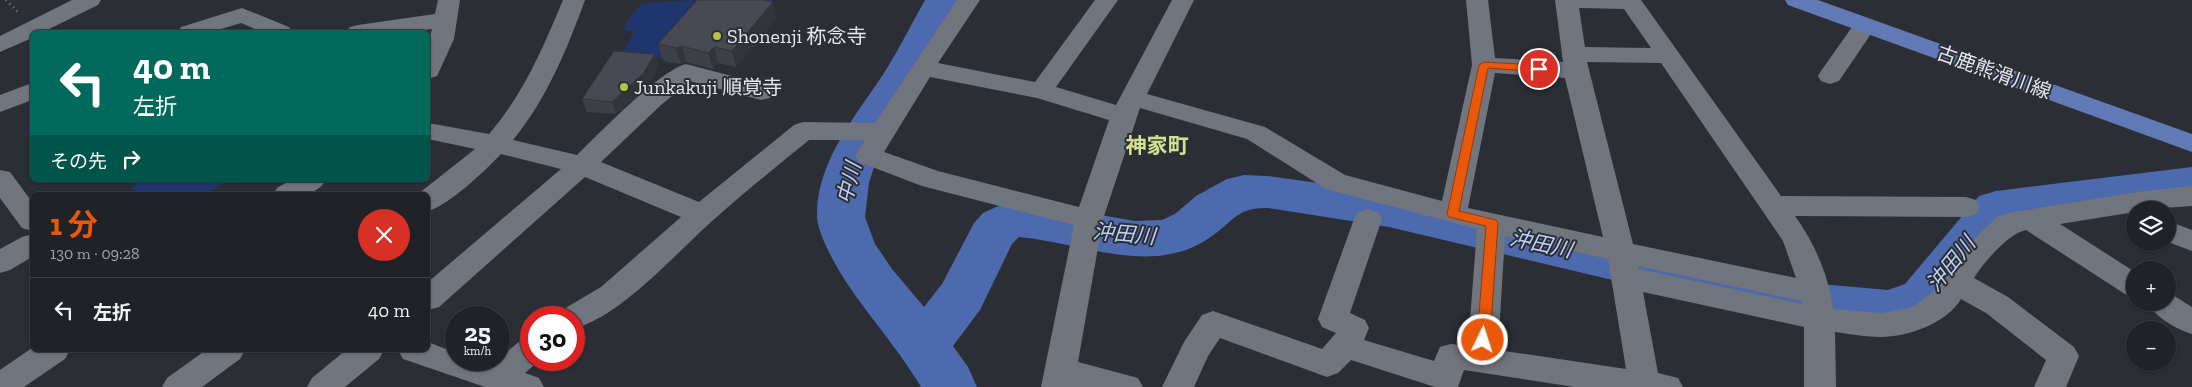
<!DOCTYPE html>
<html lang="ja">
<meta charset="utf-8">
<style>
:root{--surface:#202228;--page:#2d2f34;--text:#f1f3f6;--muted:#a2a4a8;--line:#3d3f45;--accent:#ea580c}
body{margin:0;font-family:"Zilla Slab","Noto Sans JP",serif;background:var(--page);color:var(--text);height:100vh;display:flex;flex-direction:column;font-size:19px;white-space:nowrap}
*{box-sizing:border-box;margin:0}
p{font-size:16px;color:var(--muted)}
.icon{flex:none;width:28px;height:28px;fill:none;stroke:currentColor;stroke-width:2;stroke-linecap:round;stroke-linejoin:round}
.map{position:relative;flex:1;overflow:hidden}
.sheet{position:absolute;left:30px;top:192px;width:400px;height:160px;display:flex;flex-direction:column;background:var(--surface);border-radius:8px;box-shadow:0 1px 4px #0004,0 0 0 1px var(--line)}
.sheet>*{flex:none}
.top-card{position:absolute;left:30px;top:30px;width:400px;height:152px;border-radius:8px;box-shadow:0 1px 4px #0004,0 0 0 1px var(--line);background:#00695c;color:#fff;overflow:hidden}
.fabs{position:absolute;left:2126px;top:201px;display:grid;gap:10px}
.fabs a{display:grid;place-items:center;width:50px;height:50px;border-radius:50%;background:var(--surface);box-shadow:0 1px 4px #0004,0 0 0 1px var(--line);font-size:25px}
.speed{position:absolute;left:445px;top:306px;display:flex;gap:10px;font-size:25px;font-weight:700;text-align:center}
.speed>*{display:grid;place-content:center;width:65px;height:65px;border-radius:50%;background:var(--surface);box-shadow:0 1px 4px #0004,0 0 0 1px var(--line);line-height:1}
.speed small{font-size:12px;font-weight:400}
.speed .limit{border:8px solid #d22;background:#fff;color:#111}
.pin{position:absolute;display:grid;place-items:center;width:42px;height:42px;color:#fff;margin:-21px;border:2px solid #fff;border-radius:50%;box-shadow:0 1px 5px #0007}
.me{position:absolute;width:55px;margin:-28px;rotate:4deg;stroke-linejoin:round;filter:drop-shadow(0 0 4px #0008)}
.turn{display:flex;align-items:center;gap:18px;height:105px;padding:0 20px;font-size:22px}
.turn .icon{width:65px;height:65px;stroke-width:2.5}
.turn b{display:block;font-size:35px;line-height:42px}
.then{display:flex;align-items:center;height:48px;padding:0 20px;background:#0003;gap:10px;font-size:19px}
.round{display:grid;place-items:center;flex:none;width:52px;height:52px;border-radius:26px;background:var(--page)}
.head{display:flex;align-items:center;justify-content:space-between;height:85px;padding:0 20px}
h1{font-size:30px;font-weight:700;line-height:38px;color:var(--accent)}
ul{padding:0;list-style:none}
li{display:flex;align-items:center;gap:15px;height:65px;padding:0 20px;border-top:1px solid var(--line)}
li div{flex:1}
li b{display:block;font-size:19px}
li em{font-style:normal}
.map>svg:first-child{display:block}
</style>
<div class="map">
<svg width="2192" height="387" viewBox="0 0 2192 387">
<rect width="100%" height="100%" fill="#2b2e35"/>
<g fill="#1f356d">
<path d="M695,0H773L768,16L710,6L666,58L645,56L619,60L634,31L623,30L630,17L642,3Z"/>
<path d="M141,180H228L203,195H153L129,189Z"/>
</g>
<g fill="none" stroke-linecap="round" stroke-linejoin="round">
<path fill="#4c6aad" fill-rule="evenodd" d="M925,0H965L930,67L878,154L869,183L865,217L875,244L892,269L924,307L942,284L974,223L983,213L996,207L1013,202L1037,204L1135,221L1162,220L1175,214L1196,196L1227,179L1244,175L1268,176L1389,193L1642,249L1809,283L1888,290L1905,284L1979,196L1996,191L2192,167V199L2011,223L1941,312L1889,330L1809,323L1642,287L1389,227L1268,208C1235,207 1233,223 1209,238C1198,246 1183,252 1170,254C1125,264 1065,241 1019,237L1012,244L980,310L953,346L968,367L977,387H921C893,339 851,299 827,248C823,240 817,225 817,216C816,161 858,113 886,70C900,47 912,23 925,0Z"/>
<path stroke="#7d8085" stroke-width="3" stroke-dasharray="1 4" stroke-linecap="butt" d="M6,0L18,12"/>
<g fill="#71757d" fill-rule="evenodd">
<path d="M72,0H101L98,5L43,32H32V38L0,52V36Z"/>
<path d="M438,0H460L454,39L437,76L428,79V45L432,29L406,32H346L350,27L358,25L435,14Z"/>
<path d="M563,0H585C567,49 547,99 513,140L577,155C600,133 659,71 686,64L770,86L774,92L770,98L761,100L690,81L661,105L601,162L699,202L794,125L803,122L875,123L957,0H980L938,63L1035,82L1095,0H1118L1056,87L1116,105L1172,0H1194L1147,94L1265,127L1345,175L1442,201L1472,65L1466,0H1488L1495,58L1563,62L1555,0H1641L1781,196L1966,197L1976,200L1980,207L1976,214L1966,217L1795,216C1814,242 1829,276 1833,309L1882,313L1913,307L1936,289L1959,253L1998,216L2008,213L2144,191L2192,186V206L2135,210V212L2060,224L2135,272V297L2125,294L2026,230C2009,233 1983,263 1974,278L2008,297L2074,347L2079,356L2066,387H2034L2046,360L1986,313L1961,299C1947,323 1908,337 1881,337C1866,337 1850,334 1835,332L1836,387H1804V327L1643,292L1658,373L1678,378L1683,387H1574L1464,370L1458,387H1435L1351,360L1338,373L1327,377L1220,338L1208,356L1194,387H1162L1184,342L1202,315L1213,311L1322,349L1336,333L1322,327L1318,319L1354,219L1358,212L1368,209L1378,212L1382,219L1350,313L1365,320L1369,328L1364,340L1434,361L1440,347L1451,344L1468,346L1477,229L1326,189L1247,139L1140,108L1103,219L1078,362L1138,378L1143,387H1041L1074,225L922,186L859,162L855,156L865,140H809C776,167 742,194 710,223C672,257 623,314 574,329V318H558L562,310L601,287L681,217L585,177L439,307L428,310V282L561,169L501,154C486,170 448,206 428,211V195L418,194L475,149L428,139V123L489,134C523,95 543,48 563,0ZM1579,8L1624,9L1651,48L1585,47ZM1587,62L1661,63L1783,241L1796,278L1633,244ZM1495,73L1565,78L1603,237L1468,208ZM930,77L1037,98L1109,120L1079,207L938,171L884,152ZM1505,236L1608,259L1626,369L1498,350ZM1638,266L1802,301V304L1639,269Z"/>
<path d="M242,8L289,27L293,32H262L241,23L211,32H177L181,27Z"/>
<path d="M1865,18L1873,20L1877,25L1839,81L1830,84L1821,81L1818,76L1821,71L1857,20Z"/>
<path d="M32,83V100L0,112V95Z"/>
<path d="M0,170L10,172L32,202V231L22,228L0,198Z"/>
<path d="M291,180H326C314,199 293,195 273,195L277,188Z"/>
<path d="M2168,221L2192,230V251L2168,242Z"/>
<path d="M32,234V257L10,270L0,273V249L22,237Z"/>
<path d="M2168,292L2192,307V334C2176,329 2155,317 2147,302H2168Z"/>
<path d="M531,338V360H540L525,373L539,378L544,387H485L403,359L398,350H428V342L456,353V360H481L492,363L499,360V358L520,341Z"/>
<path d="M32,348V350H70L65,359L24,387H0V370Z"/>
<path d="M206,350H245L240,359L202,387H162L167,378Z"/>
<path d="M346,350H384L379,359L345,387H307L312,378Z"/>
</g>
<path fill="#617ab5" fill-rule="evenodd" d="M1785,0H1818L2192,134V152L1788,5Z"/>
</g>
<g fill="#3d4047">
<path d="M777,18L736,67L718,63L713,69L686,62L681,64L663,61L658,44Z"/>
<path d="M659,66L647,87L616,114L587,112L582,99Z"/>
</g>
<g fill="#323439">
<path d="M773,2L777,18L736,67L732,51Z"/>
<path d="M682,46L686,62L681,64L676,48Z"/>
<path d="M714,47L718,63L713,69L708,53Z"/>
<path d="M655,54L659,66L647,87L616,114L612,102Z"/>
</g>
<g fill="#474a52" stroke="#323439">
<path d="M697,0H764L773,2L732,51L714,47L708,53L682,46L676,48L658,44Z"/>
<path d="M614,51L655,54L643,74L612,102L582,99Z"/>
</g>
<path fill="#ea580c" stroke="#983908" d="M1484,62L1539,65L1544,69L1539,72L1488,68L1459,211L1496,220L1498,223L1490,340L1488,344H1479L1477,340L1486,226L1449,217L1447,214L1479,65Z"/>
<g fill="#b5c249" stroke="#2b2e35" stroke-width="2">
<circle cx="717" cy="36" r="5"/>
<circle cx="624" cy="87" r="5"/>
</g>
<g text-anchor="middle" stroke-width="4" stroke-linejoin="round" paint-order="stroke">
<g font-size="20" fill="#e5e7eb" stroke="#2b2e35" text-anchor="start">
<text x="727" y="43">Shonenji 称念寺</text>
<text x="634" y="94">Junkakuji 順覚寺</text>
</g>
<g font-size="20" fill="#e5e7eb" stroke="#2b2e35">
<text transform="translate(1994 72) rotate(20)" y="7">古鹿熊滑川線</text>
</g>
<g font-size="21" font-weight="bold" fill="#d5e093" stroke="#2b2e35">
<text x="1157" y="153">神家町</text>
</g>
<g font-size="21" font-style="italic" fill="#bed0f7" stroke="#2b2e35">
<text transform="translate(849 183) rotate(-76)" y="7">中川</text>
<text transform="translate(1124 234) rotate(5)" y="7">沖田川</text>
<text transform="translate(1541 244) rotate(12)" y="7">沖田川</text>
<text transform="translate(1951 264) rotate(-51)" y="7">沖田川</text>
</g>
</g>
</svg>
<div class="fabs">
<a><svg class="icon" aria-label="layers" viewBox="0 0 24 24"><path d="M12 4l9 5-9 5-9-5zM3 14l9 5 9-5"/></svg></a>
<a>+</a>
<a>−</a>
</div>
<div class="speed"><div>25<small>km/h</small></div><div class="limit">30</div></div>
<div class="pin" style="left:1539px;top:69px;background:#d93025"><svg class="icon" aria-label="arrive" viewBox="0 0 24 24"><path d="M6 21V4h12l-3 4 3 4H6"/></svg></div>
<svg class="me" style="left:1483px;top:340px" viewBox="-20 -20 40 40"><circle r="17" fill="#ea580c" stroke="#fff" stroke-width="3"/><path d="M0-11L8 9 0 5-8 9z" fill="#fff"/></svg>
<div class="top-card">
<div class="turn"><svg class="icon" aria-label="left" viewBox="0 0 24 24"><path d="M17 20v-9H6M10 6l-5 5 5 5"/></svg><div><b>40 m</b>左折</div></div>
<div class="then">その先<svg class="icon" aria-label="right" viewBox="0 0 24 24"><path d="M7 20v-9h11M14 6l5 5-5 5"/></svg></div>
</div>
<section class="sheet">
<div class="head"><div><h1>1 分</h1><p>130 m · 09:28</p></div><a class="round" style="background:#d93025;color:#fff"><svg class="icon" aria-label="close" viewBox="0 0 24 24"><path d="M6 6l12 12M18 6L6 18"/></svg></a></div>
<ul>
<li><svg class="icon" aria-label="left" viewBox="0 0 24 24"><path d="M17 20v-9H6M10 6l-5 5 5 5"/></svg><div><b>左折</b></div><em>40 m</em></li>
</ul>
</section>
</div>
